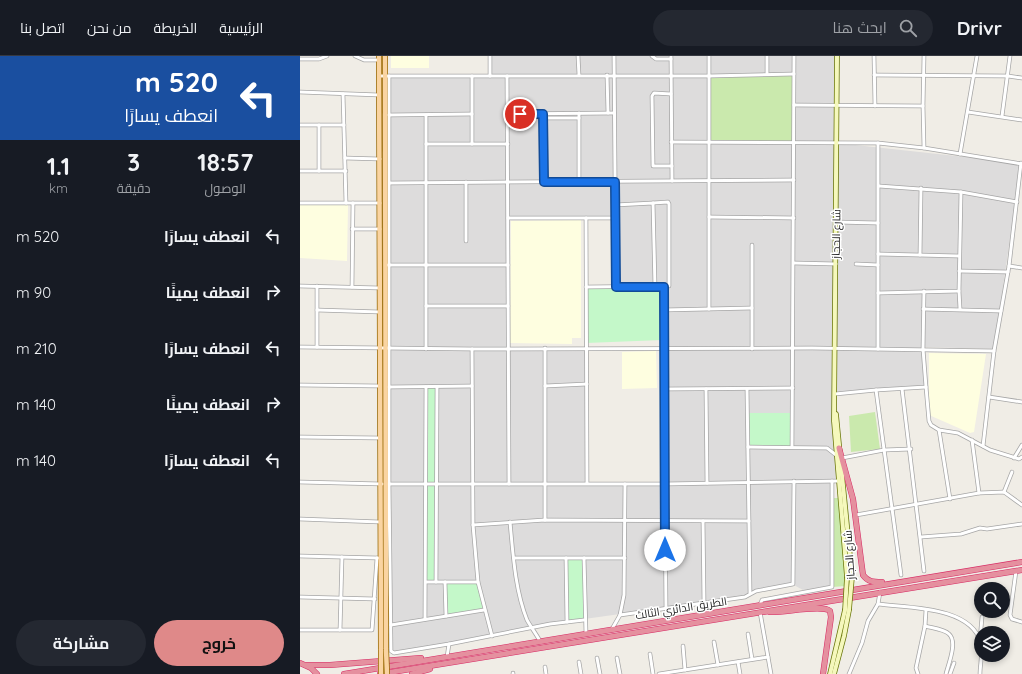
<!DOCTYPE html>
<html lang="ar">
<meta charset="utf-8">
<style>
:root{--surface:#171b24;--page:#242831;--text:#f1f3f6;--muted:#9ea1a6;--line:#363941;--accent:#df8989}
body{margin:0;font-family:Quicksand,Cairo,sans-serif;background:var(--page);color:var(--text);direction:rtl;height:100vh;display:flex;flex-direction:column;font-size:15px;white-space:nowrap}
*{box-sizing:border-box;margin:0}
p{font-size:13px;color:var(--muted)}
.icon{flex:none;width:22px;height:22px;fill:none;stroke:currentColor;stroke-width:2;stroke-linecap:round;stroke-linejoin:round}
.map{position:relative;flex:1;overflow:hidden;direction:ltr}
.sheet{display:flex;flex-direction:column;background:var(--surface);width:300px}
.sheet>*{flex:none}
.banner{background:#1a4fa0;color:#fff;overflow:hidden}
.tools{position:absolute;left:674px;top:526px;display:grid;gap:8px}
.tools a{display:grid;place-items:center;width:36px;height:36px;border-radius:50%;background:var(--surface);box-shadow:0 2px 6px #0003;font-size:20px}
.pin{position:absolute;display:grid;place-items:center;width:34px;height:34px;color:#fff;margin:-17px;border:2px solid #fff;border-radius:50%;box-shadow:0 1px 4px #0007}
.me{position:absolute;width:44px;margin:-22px;rotate:0deg;stroke-linejoin:round;filter:drop-shadow(0 0 3px #0008)}
.turn{display:flex;align-items:center;gap:14px;height:84px;padding:0 16px;font-size:18px}
.turn .icon{width:52px;height:52px;stroke-width:2.5}
.turn b{display:block;font-size:28px;line-height:34px}
.eta{display:flex;justify-content:space-evenly;align-items:center;height:68px;text-align:center}
.eta b{font-size:24px;font-weight:700;line-height:28px}
.button{display:flex;gap:8px;margin-top:auto;padding:8px 16px}
.button a{flex:1;height:46px;border-radius:24px;background:var(--accent);color:#111;font-size:16px;font-weight:700;line-height:46px;text-align:center}
.button a+a{background:var(--page);color:var(--text)}
ul{padding:0;list-style:none}
li{display:flex;align-items:center;gap:12px;height:56px;padding:0 16px}
li div{flex:1}
li b{display:block;font-size:15px}
li em{font-style:normal}
header{display:flex;align-items:center;gap:24px;box-sizing:border-box;height:56px;padding:0 20px;background:var(--surface);border-bottom:1px solid var(--line)}
header strong{font-size:19px}
nav{display:flex;gap:22px;margin-inline-start:auto;font-size:14px}
.search{width:280px;height:36px;background:var(--page);display:flex;align-items:center;gap:10px;box-sizing:border-box;padding:0 14px;border-radius:22px;color:var(--muted);font-size:15px}
main{display:flex;flex:1;min-height:0}
.map>svg:first-child{display:block}
</style>
<header>
<strong>Drivr</strong>
<div class="search"><svg class="icon" aria-label="search" viewBox="0 0 24 24"><circle cx="10" cy="10" r="6"/><path d="M15 15l6 6"/></svg>ابحث هنا</div>
<nav><a>الرئيسية</a><a>الخريطة</a><a>من نحن</a><a>اتصل بنا</a></nav>
</header>
<main>
<div class="map">
<svg width="722" height="618" viewBox="0 0 722 618">
<rect width="100%" height="100%" fill="#f0ede6"/>
<path fill="#dddcdc" fill-rule="evenodd" d="M190,0H537V87L721,107L694,293L622,291L626,331L537,337L536,306L535,356L538,425H532V531L503,534L492,528L455,535L448,540L249,568L193,580L94,596L92,595L89,19L190,20ZM314,133L315,231H364L365,426H286L285,291L208,292L209,161H314Z"/>
<g fill="#fefee0">
<rect x="91" y="0" width="38" height="12"/>
<path d="M0,148L48,149L47,205L0,202Z"/>
<path d="M281,164V282H272V288L210,287L211,165Z"/>
<path d="M356,295L357,332L322,333V296Z"/>
<path d="M629,297L686,298L674,376L670,377L629,359Z"/>
</g>
<g fill="#cae9ad">
<path d="M494,18L493,87L407,86L408,19Z"/>
<path d="M575,356L580,393L551,396L549,360Z"/>
<path d="M532,442H539L546,530L532,531Z"/>
</g>
<g fill="#c4f8c9">
<path d="M363,231L362,284L286,287L285,232Z"/>
<path d="M126,329H137L136,526H126Z"/>
<path d="M448,357H492V390L448,391Z"/>
<path d="M266,502H284V564L267,566Z"/>
<path d="M145,526H178L184,554L145,560Z"/>
</g>
<g fill="none" stroke-linecap="round" stroke-linejoin="round">
<g stroke="#a6a6a6" stroke-width="4.5">
<g id="street">
<path d="M55,0L64,4H79"/>
<path d="M190,0V20"/>
<path d="M278,0L279,19"/>
<path d="M314,0L316,231"/>
<path d="M352,0L356,3H371V0"/>
<path d="M409,0V253"/>
<path d="M467,0V17"/>
<path d="M574,0L575,50"/>
<path d="M0,3H19L27,0"/>
<path d="M371,3L372,125"/>
<path d="M307,19L308,57"/>
<path d="M574,19L708,20L722,22"/>
<path d="M79,20H409L494,18"/>
<path d="M89,20V428L91,595L94,597L149,588L250,568L284,564"/>
<path d="M172,20V88"/>
<path d="M207,20L209,428"/>
<path d="M0,36L79,39"/>
<path d="M43,38L46,147"/>
<path d="M371,38L354,37L352,40L353,110H372"/>
<path d="M494,49L623,50"/>
<path d="M668,56L722,64"/>
<path d="M279,57V126"/>
<path d="M208,58L314,57"/>
<path d="M243,58L244,125"/>
<path d="M89,59L172,58"/>
<path d="M126,59V293"/>
<path d="M702,60L710,0"/>
<path d="M243,62H279"/>
<path d="M0,69H44"/>
<path d="M19,69V115"/>
<path d="M371,86L578,87L624,92L722,108"/>
<path d="M578,87V293"/>
<path d="M126,88H208"/>
<path d="M624,92L623,50L624,0"/>
<path d="M660,98L677,0"/>
<path d="M45,102L80,103"/>
<path d="M721,107L709,210L722,212"/>
<path d="M0,115H46"/>
<path d="M166,126V185"/>
<path d="M90,127L494,124"/>
<path d="M579,130L661,136L717,146"/>
<path d="M0,147H80"/>
<path d="M315,149L353,147L355,231"/>
<path d="M409,161L494,162"/>
<path d="M208,162H315"/>
<path d="M286,162L287,427"/>
<path d="M536,166L578,167"/>
<path d="M52,173H80"/>
<path d="M452,189V293"/>
<path d="M578,198L659,200"/>
<path d="M620,199L621,132"/>
<path d="M494,207L536,208"/>
<path d="M556,208L578,209"/>
<path d="M88,209H208"/>
<path d="M659,215L708,216"/>
<path d="M0,230L80,232"/>
<path d="M52,231L53,147"/>
<path d="M286,231L369,230V148L368,146L353,147"/>
<path d="M364,231V333"/>
<path d="M659,235L660,253"/>
<path d="M578,237L659,235L661,136"/>
<path d="M126,250H208"/>
<path d="M623,253L701,255"/>
<path d="M17,254L80,256"/>
<path d="M363,254L452,252"/>
<path d="M0,291L172,293L512,292L694,295L683,390"/>
<path d="M17,291V230"/>
<path d="M245,292V464"/>
<path d="M172,293L173,469L178,526L192,580"/>
<path d="M694,295L709,210"/>
<path d="M0,329L80,330"/>
<path d="M245,330L287,328"/>
<path d="M89,331L172,330"/>
<path d="M626,331L629,365L631,369L639,374L650,443"/>
<path d="M406,333L407,427"/>
<path d="M447,333L450,537"/>
<path d="M602,333L624,515"/>
<path d="M576,334L601,519"/>
<path d="M535,338L576,334L626,331L623,293L624,235"/>
<path d="M689,341L722,346"/>
<path d="M639,374L658,377L690,394L719,403L722,401"/>
<path d="M0,381L80,382"/>
<path d="M672,384L679,437"/>
<path d="M492,390L494,0"/>
<path d="M448,391L527,392L536,399"/>
<path d="M542,402L584,394L611,393"/>
<path d="M714,402L722,389"/>
<path d="M0,426L82,428"/>
<path d="M88,428H365L538,425"/>
<path d="M704,436L712,416"/>
<path d="M556,459L679,437L704,436L722,449"/>
<path d="M0,463L80,466"/>
<path d="M403,465L404,547"/>
<path d="M210,466C213,498 215,534 227,564C231,571 236,578 240,585"/>
<path d="M173,469L245,464L449,465"/>
<path d="M621,481L661,478L680,472L687,473L722,468"/>
<path d="M0,500L78,502"/>
<path d="M214,502H325"/>
<path d="M266,502L267,566"/>
<path d="M284,502L286,578"/>
<path d="M716,515L710,559L712,563L722,566"/>
<path d="M126,526H178"/>
<path d="M136,526L137,331"/>
<path d="M145,526L146,560"/>
<path d="M0,541L75,543"/>
<path d="M578,548C609,552 671,550 681,587C683,596 680,609 680,618"/>
<path d="M460,549L462,544L532,531V425"/>
<path d="M366,553L364,333L493,332"/>
<path d="M460,556L471,618"/>
<path d="M320,559L445,541L456,535L493,528L494,425"/>
<path d="M125,563L126,331"/>
<path d="M91,569L184,554"/>
<path d="M625,570C632,572 644,573 649,578C658,586 648,609 646,618"/>
<path d="M312,573L320,559L324,539L325,428"/>
<path d="M0,574H72L77,502"/>
<path d="M40,574L42,501"/>
<path d="M448,578L452,603"/>
<path d="M680,584L682,561"/>
<path d="M414,586L418,609"/>
<path d="M383,590L385,614"/>
<path d="M350,598L353,618"/>
<path d="M147,601L149,588"/>
<path d="M297,602L300,618"/>
<path d="M317,602L320,618"/>
<path d="M279,606L281,618"/>
<path d="M438,606L440,618"/>
<path d="M245,611L246,618"/>
<path d="M213,617V618"/>
<path d="M359,618L468,601"/>
<path d="M549,618L562,587L568,565L578,548L580,536"/>
<path d="M618,618L616,612L625,570L626,554"/>
<path d="M650,618L654,607"/>
</g>
</g>
<g stroke="#687507" stroke-width="5.5">
<g id="secondary">
<path d="M537,0L534,365L547,521"/>
<path d="M536,358L552,521"/>
<path d="M530,618L545,554"/>
<path d="M534,618L544,580L549,554"/>
</g>
</g>
<g stroke="#976803" stroke-width="6">
<g id="primary">
<path d="M79,0L81,594"/>
<path d="M85,0L86,593"/>
</g>
</g>
<g stroke="#d72963" stroke-width="6">
<g id="highway">
<path d="M539,392L553,443L563,519C568,526 573,526 582,526"/>
<path d="M470,556C483,557 522,548 530,555L531,561L523,618"/>
<path d="M0,607L11,612L17,618"/>
<path d="M6,609H30L121,602"/>
<path d="M44,618L722,506"/>
<path d="M80,618L722,514"/>
<path d="M112,618L130,613"/>
</g>
</g>
<use href="#street" stroke="#fff" stroke-width="3"/>
<use href="#secondary" stroke="#f5f8bc" stroke-width="4"/>
<use href="#primary" stroke="#fad4a1" stroke-width="4.5"/>
<use href="#highway" stroke="#e5909f" stroke-width="5"/>
<g stroke="#687507" stroke-width="5.5" stroke-linecap="butt">
<g id="secondary-bridge">
<path d="M545,554L547,521"/>
<path d="M549,554L552,521"/>
</g>
</g>
<g stroke="#976803" stroke-width="6" stroke-linecap="butt">
<g id="primary-bridge">
<path d="M86,593L87,618"/>
<path d="M81,618V594"/>
</g>
</g>
<use href="#secondary-bridge" stroke="#f5f8bc" stroke-width="4"/>
<use href="#primary-bridge" stroke="#fad4a1" stroke-width="4.5"/>
</g>
<g fill="none" stroke-linecap="round" stroke-linejoin="round">
<g stroke="#114b97" stroke-width="10">
<path id="route" d="M220,58H243L244,126H315L316,231H364L365,494"/>
</g>
<use href="#route" stroke="#1a73e8" stroke-width="7"/>
</g>
<g text-anchor="middle" stroke-width="3" stroke-linejoin="round" paint-order="stroke">
<g font-size="11" fill="#1f1f1f" stroke="#fff">
<text transform="translate(536 178) rotate(-89)" y="4">شارع الحجاز</text>
<text transform="translate(549 499) rotate(-94)" y="4">شارع الحجاز</text>
<text transform="translate(381 552) rotate(-9)" y="4">الطريق الدائري الثالث</text>
</g>
</g>
</svg>
<div class="tools">
<a><svg class="icon" aria-label="search" viewBox="0 0 24 24"><circle cx="10" cy="10" r="6"/><path d="M15 15l6 6"/></svg></a>
<a><svg class="icon" aria-label="layers" viewBox="0 0 24 24"><path d="M12 4l9 5-9 5-9-5zM3 14l9 5 9-5"/></svg></a>
</div>
<div class="pin" style="left:220px;top:58px;background:#d93025"><svg class="icon" aria-label="arrive" viewBox="0 0 24 24"><path d="M6 21V4h12l-3 4 3 4H6"/></svg></div>
<svg class="me" style="left:365px;top:494px" viewBox="-20 -20 40 40"><circle r="19" fill="#fff"/><path d="M0-13L10 11 0 6-10 11z" fill="#1a73e8"/></svg>
</div>
<section class="sheet">
<div class="banner">
<div class="turn"><svg class="icon" aria-label="left" viewBox="0 0 24 24"><path d="M17 20v-9H6M10 6l-5 5 5 5"/></svg><div><b>520 m</b>انعطف يسارًا</div></div>
</div>
<div class="eta">
<div><b>18:57</b><p>الوصول</p></div>
<div><b>3</b><p>دقيقة</p></div>
<div><b>1.1</b><p>km</p></div>
</div>
<ul>
<li><svg class="icon" aria-label="left" viewBox="0 0 24 24"><path d="M17 20v-9H6M10 6l-5 5 5 5"/></svg><div><b>انعطف يسارًا</b></div><em>520 m</em></li>
<li><svg class="icon" aria-label="right" viewBox="0 0 24 24"><path d="M7 20v-9h11M14 6l5 5-5 5"/></svg><div><b>انعطف يمينًا</b></div><em>90 m</em></li>
<li><svg class="icon" aria-label="left" viewBox="0 0 24 24"><path d="M17 20v-9H6M10 6l-5 5 5 5"/></svg><div><b>انعطف يسارًا</b></div><em>210 m</em></li>
<li><svg class="icon" aria-label="right" viewBox="0 0 24 24"><path d="M7 20v-9h11M14 6l5 5-5 5"/></svg><div><b>انعطف يمينًا</b></div><em>140 m</em></li>
<li><svg class="icon" aria-label="left" viewBox="0 0 24 24"><path d="M17 20v-9H6M10 6l-5 5 5 5"/></svg><div><b>انعطف يسارًا</b></div><em>140 m</em></li>
</ul>
<div class="button"><a>خروج</a><a>مشاركة</a></div>
</section>
</main>
